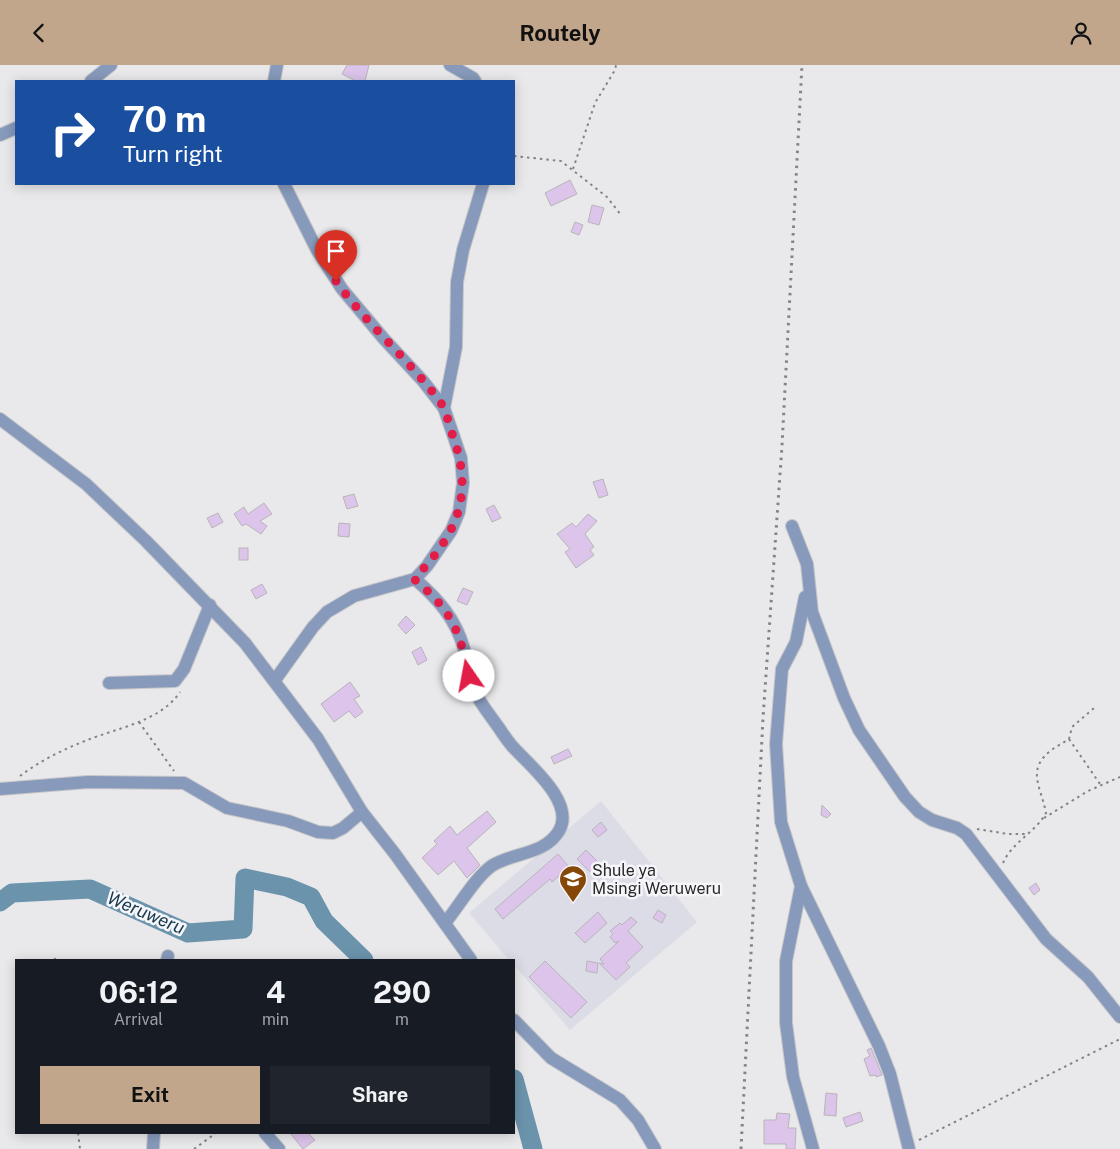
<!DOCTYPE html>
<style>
:root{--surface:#171b24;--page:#20242c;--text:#f1f3f6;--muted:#9ea1a6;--accent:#c1a68b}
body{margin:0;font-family:"Public Sans",sans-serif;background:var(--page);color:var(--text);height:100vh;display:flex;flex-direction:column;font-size:19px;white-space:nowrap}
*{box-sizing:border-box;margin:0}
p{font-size:16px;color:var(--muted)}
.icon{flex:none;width:28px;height:28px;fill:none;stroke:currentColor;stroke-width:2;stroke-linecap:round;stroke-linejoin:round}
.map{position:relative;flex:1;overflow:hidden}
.side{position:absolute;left:15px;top:894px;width:500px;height:175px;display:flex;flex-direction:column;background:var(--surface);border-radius:0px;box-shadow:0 2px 12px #0003}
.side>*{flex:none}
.top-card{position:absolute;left:15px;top:15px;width:500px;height:105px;border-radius:0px;box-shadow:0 2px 12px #0003;background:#1a4fa0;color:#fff;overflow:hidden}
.pin{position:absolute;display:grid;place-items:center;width:42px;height:42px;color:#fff;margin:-51px -21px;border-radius:50% 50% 50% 0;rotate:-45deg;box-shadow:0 0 5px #0007}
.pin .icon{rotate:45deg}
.me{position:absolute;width:55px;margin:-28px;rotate:348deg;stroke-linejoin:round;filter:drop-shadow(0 0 4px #0008)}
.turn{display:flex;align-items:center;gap:18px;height:105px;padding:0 25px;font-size:22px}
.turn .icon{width:65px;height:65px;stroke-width:2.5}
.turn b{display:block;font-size:35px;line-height:42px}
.eta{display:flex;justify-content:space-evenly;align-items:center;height:85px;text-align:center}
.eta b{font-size:30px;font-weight:700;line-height:35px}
.action{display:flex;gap:10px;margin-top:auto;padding:10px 25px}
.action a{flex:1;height:58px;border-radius:0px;background:var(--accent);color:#111;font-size:20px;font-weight:700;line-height:58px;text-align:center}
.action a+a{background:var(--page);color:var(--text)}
header{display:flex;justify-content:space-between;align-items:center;height:65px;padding:0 25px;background:var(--accent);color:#111;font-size:22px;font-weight:700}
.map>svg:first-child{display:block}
</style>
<header><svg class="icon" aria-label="back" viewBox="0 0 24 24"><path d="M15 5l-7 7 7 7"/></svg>Routely<svg class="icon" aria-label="person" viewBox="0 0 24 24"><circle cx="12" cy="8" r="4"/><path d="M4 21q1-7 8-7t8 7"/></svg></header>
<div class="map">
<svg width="1120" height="1084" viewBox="0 0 1120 1084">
<rect width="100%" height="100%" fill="#e9e9ec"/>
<path fill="#dcdce7" d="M601,736L697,857L570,965L514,900V895H509L469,848Z"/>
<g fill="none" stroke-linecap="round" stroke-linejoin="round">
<g stroke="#6b94ac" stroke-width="19">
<path d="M0,837L12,828L90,824L188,868L243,864L245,813L287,822L311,832L324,856L364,895"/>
<path d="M514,1014L533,1084"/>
</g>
</g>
<g fill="#dcc4ea" stroke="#b7b5b8">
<path d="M347,0H369L365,16H356L342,9Z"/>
<path d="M570,115L577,129L551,141L545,128Z"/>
<path d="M592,140L604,143L599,160L588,157Z"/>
<path d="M575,157L583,160L579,170L571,167Z"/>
<path d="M603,414L608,430L599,433L593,417Z"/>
<path d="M354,429L358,441L347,444L343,432Z"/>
<path d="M264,438L272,449L260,456L267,461L261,469L246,459L242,461L234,449L244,442L248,449Z"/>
<path d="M494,440L501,453L492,457L486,444Z"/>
<path d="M218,448L223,457L212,463L207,453Z"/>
<path d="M588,449L597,456L585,469L594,482L590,485L594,490L576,503L565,487L570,484L557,469L572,458L576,462Z"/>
<path d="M339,458L350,459L349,472L338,471Z"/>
<rect x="239" y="483" width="9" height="12"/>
<path d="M262,519L267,528L256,534L251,525Z"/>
<path d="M463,523L473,527L467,540L457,536Z"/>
<path d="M406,551L415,560L406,569L398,560Z"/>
<path d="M421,582L427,595L418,600L412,587Z"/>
<path d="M350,617L360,631L354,634L363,647L355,653L349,646L334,657L321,639Z"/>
<path d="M568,684L572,691L554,699L551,692Z"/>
<path d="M822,740L831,749L827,753L821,750Z"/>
<path d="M487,746L496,757L467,783L480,800L467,813L454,796L438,810L422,793L437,779L434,776L450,761L457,770Z"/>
<path d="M601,757L607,765L598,772L592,765Z"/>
<path d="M586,785L604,803L595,812L577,794Z"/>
<path d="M558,789L569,802L552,817L550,814L503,854L495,844Z"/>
<path d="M1036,818L1040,825L1034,830L1029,823Z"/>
<path d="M658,845L666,850L662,858L653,853Z"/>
<path d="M598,847L607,858L585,878L575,868Z"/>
<path d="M631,852L637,857L628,866L643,882L626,898L630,902L616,915L599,898L604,899L600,894L619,876L615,878L610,872L613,869L610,866L620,858L622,860Z"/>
<path d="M545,896L587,937L571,953L529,912Z"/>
<path d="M587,896L598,898L597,908L586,906Z"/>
<path d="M871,983L882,1010L876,1012V1010L870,1011L864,994L870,991L867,985Z"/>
<path d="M826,1028L837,1029L836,1051L824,1050Z"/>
<path d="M860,1047L863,1056L846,1062L843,1053Z"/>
<path d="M777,1048L790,1049L788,1063H796L795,1084H786V1079H764V1055H776Z"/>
<path d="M290,1068H308L315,1075L303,1084Z"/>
</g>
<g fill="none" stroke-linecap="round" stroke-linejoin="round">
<g stroke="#c6c6c9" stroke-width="14">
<g id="minor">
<path d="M450,0L473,13L475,16"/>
<path d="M91,16L111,0"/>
<path d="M274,16L277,0"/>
<path d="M0,70L16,63"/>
<path d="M284,119L317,185L342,224L384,274L423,316L444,343"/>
<path d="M0,354L86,419L146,476L245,578L318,674L362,747L395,789L471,895"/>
<path d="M792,461L807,499L812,547L844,633L859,665L905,732L919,747L932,755L957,763L966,769L1046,874L1088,912L1120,952"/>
<path d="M415,514C438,534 456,554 464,584C467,596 467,610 472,621C478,636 490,650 499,663C503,669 507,675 512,681C528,699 576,737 559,766C544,790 515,787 493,800C476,811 459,841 445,858"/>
<path d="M805,532L796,577L782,604L776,679L781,757L801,821L786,896V958L793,1012L813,1084"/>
<path d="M275,615L313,562L327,547L354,531L415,514L427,501L451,466L459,447L463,418L461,393L444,343L456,282L457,217L463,185L483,119"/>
<path d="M109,618L175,616L184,604L210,540"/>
<path d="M0,724L88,717L184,718L227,743L288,756L318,767L333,768L343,763L362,747"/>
<path d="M801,821L879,981L890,1009L909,1084"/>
<path d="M167,895L168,891"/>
<path d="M514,955L551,993L620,1035L638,1055L655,1084"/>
<path d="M265,1068L279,1084"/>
<path d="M153,1084L154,1068"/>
</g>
</g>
<g stroke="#838385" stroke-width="2" stroke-dasharray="2.5 4" stroke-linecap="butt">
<path d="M514,91L561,96L607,132L621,150"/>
<path d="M573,104L595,38L615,5L616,0"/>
<path d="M139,657L174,706"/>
<path d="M1069,674L1100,719"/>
<path d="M20,711C40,696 62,685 85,676C116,663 160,657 180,627"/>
<path d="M1044,753L1088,726L1120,712"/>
<path d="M977,764L1008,769H1027"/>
<path d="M1003,798C1012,777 1035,768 1046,748C1041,721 1025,704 1053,684C1058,680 1064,678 1069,674L1072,662L1094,643"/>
<path d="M55,895V893"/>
<path d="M78,1068L80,1084"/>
<path d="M919,1075L1120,974"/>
<path d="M194,1084L216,1068"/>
</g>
<use href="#minor" stroke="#879abb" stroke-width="12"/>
<path stroke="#848486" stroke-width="3" stroke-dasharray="2.5 5" stroke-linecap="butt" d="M741,1084L763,653L782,381L802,0"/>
</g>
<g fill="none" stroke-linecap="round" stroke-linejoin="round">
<path stroke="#e11d48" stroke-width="9" stroke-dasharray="0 16.2" d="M336,216C367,260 412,297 443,341C447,347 448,358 451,366C475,428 459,467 414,514C452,546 459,564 469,611"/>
</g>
<defs>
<g id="school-pin" transform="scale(1.4375)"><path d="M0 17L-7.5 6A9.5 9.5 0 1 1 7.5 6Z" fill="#864808" stroke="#f6f6fa"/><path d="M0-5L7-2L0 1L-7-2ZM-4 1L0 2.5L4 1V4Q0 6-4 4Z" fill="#fff"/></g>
</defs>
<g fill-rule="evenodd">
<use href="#school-pin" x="573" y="814"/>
</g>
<g text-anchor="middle" stroke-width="5" stroke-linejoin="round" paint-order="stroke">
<g font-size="16" fill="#282829" stroke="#f6f6fa" text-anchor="start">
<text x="592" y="811">Shule ya<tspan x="592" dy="18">Msingi Weruweru</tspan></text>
</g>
<g font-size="18" font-style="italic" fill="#14384b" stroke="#f6f6fa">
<text transform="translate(146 848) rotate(23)" y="6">Weruweru</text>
</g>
</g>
</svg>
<div class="pin" style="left:336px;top:216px;background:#d93025"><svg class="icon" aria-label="arrive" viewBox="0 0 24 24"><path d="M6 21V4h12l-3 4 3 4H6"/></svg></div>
<svg class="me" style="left:469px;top:611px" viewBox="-20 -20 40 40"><circle r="19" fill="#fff"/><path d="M0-13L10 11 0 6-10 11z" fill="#e11d48"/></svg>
<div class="top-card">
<div class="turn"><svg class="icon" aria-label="right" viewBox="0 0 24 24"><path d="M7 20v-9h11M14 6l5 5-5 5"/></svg><div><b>70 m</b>Turn right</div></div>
</div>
<section class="side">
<div class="eta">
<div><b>06:12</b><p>Arrival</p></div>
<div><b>4</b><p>min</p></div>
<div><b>290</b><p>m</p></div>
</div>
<div class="action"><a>Exit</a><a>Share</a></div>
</section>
</div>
